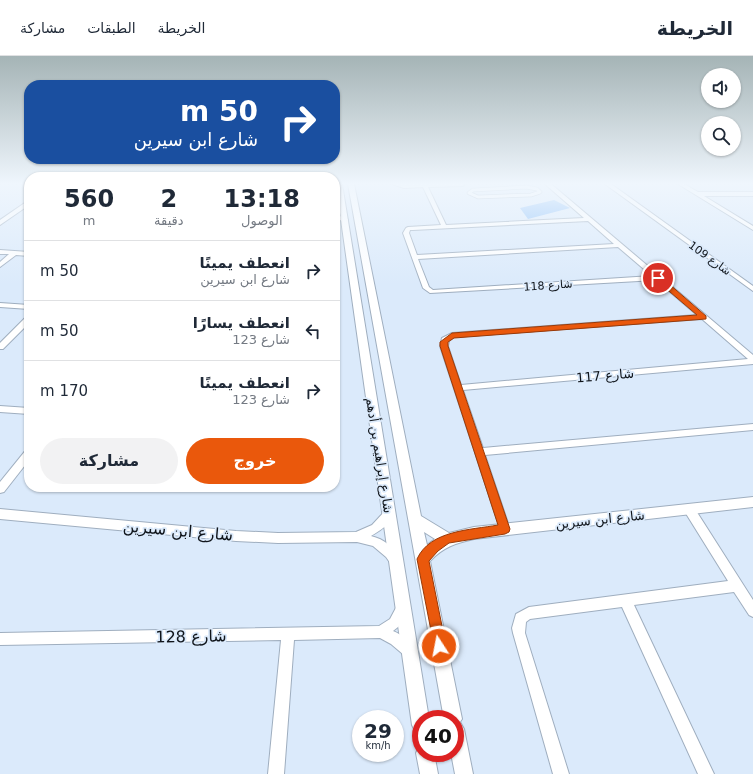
<!DOCTYPE html>
<html lang="ar">
<meta charset="utf-8">
<style>
:root{--surface:#fff;--page:#f2f2f3;--text:#1f2937;--muted:#747a83;--line:#e0e1e3;--accent:#ea580c}
body{margin:0;font-family:"DejaVu Sans","Noto Naskh Arabic",sans-serif;background:var(--page);color:var(--text);direction:rtl;height:100vh;display:flex;flex-direction:column;font-size:15px;white-space:nowrap}
*{box-sizing:border-box;margin:0}
p{font-size:13px;color:var(--muted)}
.icon{flex:none;width:22px;height:22px;fill:none;stroke:currentColor;stroke-width:2;stroke-linecap:round;stroke-linejoin:round}
.map{position:relative;flex:1;overflow:hidden;direction:ltr}
.panel{position:absolute;left:24px;top:116px;width:316px;height:320px;display:flex;flex-direction:column;background:var(--surface);border-radius:16px;box-shadow:0 1px 3px #0004;direction:rtl}
.panel>*{flex:none}
.hud{position:absolute;left:24px;top:24px;width:316px;height:84px;border-radius:16px;box-shadow:0 1px 3px #0004;direction:rtl;background:#1a4fa0;color:#fff;overflow:hidden}
.buttons{position:absolute;left:701px;top:12px;display:grid;gap:8px}
.buttons a{display:grid;place-items:center;width:40px;height:40px;border-radius:50%;background:var(--surface);box-shadow:0 1px 3px #0004;font-size:20px}
.speed{position:absolute;left:352px;top:654px;display:flex;gap:8px;font-size:20px;font-weight:700;text-align:center}
.speed>*{display:grid;place-content:center;width:52px;height:52px;border-radius:50%;background:var(--surface);box-shadow:0 1px 3px #0004;line-height:1}
.speed small{font-size:10px;font-weight:400}
.speed .limit{border:6px solid #d22;background:#fff;color:#111}
.pin{position:absolute;display:grid;place-items:center;width:34px;height:34px;color:#fff;margin:-17px;border:2px solid #fff;border-radius:50%;box-shadow:0 1px 4px #0007}
.me{position:absolute;width:44px;margin:-22px;rotate:349deg;stroke-linejoin:round;filter:drop-shadow(0 0 3px #0008)}
.turn{display:flex;align-items:center;gap:14px;height:84px;padding:0 16px;font-size:18px}
.turn .icon{width:52px;height:52px;stroke-width:2.5}
.turn b{display:block;font-size:28px;line-height:34px}
.eta{display:flex;justify-content:space-evenly;align-items:center;height:68px;text-align:center}
.eta b{font-size:24px;font-weight:700;line-height:28px}
.primary-button{display:flex;gap:8px;margin-top:auto;padding:8px 16px}
.primary-button a{flex:1;height:46px;border-radius:24px;background:var(--accent);color:#fff;font-size:16px;font-weight:700;line-height:46px;text-align:center}
.primary-button a+a{background:var(--page);color:var(--text)}
ul{padding:0;list-style:none}
li{display:flex;align-items:center;gap:12px;height:60px;padding:0 16px;border-top:1px solid var(--line)}
li div{flex:1}
li b{display:block;font-size:15px}
li em{font-style:normal}
header{display:flex;align-items:center;gap:24px;box-sizing:border-box;height:56px;padding:0 20px;background:var(--surface);border-bottom:1px solid var(--line)}
header strong{font-size:19px}
nav{display:flex;gap:22px;margin-inline-start:auto;font-size:14px}
.map>svg:first-child{display:block}
</style>
<header>
<strong>الخريطة</strong>
<nav><a>الخريطة</a><a>الطبقات</a><a>مشاركة</a></nav>
</header>
<div class="map">
<svg width="753" height="718" viewBox="0 0 753 718">
<rect width="100%" height="100%" fill="#dbeafb"/>
<path fill="#85bcf9" d="M554,144L570,152L528,163L520,152Z"/>
<g fill="none" stroke-linecap="round" stroke-linejoin="round">
<g stroke="#9faebf" stroke-width="4.5">
<path id="service" d="M526,131L537,133L540,136L531,139L478,141L469,137L473,134Z"/>
</g>
<g stroke="#9faebf" stroke-width="2">
<g id="minor">
<path d="M392,128H465L463,130L428,131L446,169L584,162L545,128H551L753,299V308L463,334L483,392L753,368V374L485,399L510,473L509,476L505,478L501,476L440,290L442,282L452,277L697,259L656,224L430,237L423,232L403,177L406,172L408,171L441,169L423,131L404,132ZM588,165L614,188L417,199L409,177L410,174H413ZM618,191L652,220L433,234L429,231L418,203ZM702,263L748,303L461,329L448,290L449,285L454,281Z"/>
<path d="M605,128H611L753,230V235Z"/>
<path d="M678,128H684L698,136H753V140H704L753,170V174Z"/>
<path d="M29,144V149L0,169V164Z"/>
<path d="M335,158L347,163L348,164L345,166L335,162Z"/>
<path d="M0,194L29,196V200L16,199L0,211V206L9,198H0Z"/>
<path d="M0,247L29,249V253L0,251Z"/>
<path d="M26,261H29V267L3,293H0V287Z"/>
<path d="M0,350L29,352V358L0,356Z"/>
<path d="M29,393V404L4,436L0,437V426L26,394Z"/>
<path d="M689,448L693,450L753,544V561L749,559L734,536L634,549L714,718H698L622,551L530,563L526,566L525,577L569,718H553L513,577L512,572L516,558L529,551L728,525L685,456L684,453L685,450Z"/>
<path d="M0,453L236,475L278,477L356,476L372,469L385,455L389,453L393,455L394,458C390,468 380,475 371,480C384,483 395,492 401,504L399,508L395,509L391,508L386,501L373,490L357,486L278,487L236,485L0,463Z"/>
<path d="M402,546L406,548L408,552L398,571L393,575C402,579 412,585 416,594L414,599L409,601L404,599L391,588L380,582L294,584L284,718H268L281,584L0,589V577L379,570L390,563L398,548Z"/>
</g>
</g>
<g stroke="#9faebf" stroke-width="2">
<g id="tertiary">
<path d="M336,128H342L429,663H421V678L415,675L412,669Z"/>
<path d="M348,128H354L421,460L449,477L474,471L753,441V451L474,483C456,487 443,491 430,505L462,663L460,666L464,673L473,718H455L451,697H455V663H444ZM424,476L435,483L427,489Z"/>
<path d="M421,690V697H434L438,718H420L416,697L419,691Z"/>
</g>
</g>
<use href="#service" stroke="#fff" stroke-width="3"/>
<use href="#minor" fill="#fff" fill-rule="evenodd"/>
<use href="#tertiary" fill="#fff" fill-rule="evenodd"/>
</g>
<linearGradient id="sky" x2="0" y2="1"><stop stop-color="#a5b4b6"/><stop offset="0.56" stop-color="#eff6fd"/><stop offset="1" stop-color="#eff6fd" stop-opacity="0"/></linearGradient>
<rect width="753" height="228" fill="url(#sky)"/>
<path fill="#ea580c" stroke="#983908" d="M656,221H661L706,260V263L454,282L448,286V290L510,473L509,476L505,478L449,487L438,495L429,505L446,590L444,595L439,597L435,595L417,503C430,474 471,474 498,469L440,290V286L452,277L697,259L656,224Z"/>
<g text-anchor="middle" stroke-width="3.5" stroke-linejoin="round" paint-order="stroke">
<g font-size="11" fill="#10151b" stroke="#dbeafb">
<text transform="translate(710 202) rotate(36)" y="4">شارع 109</text>
<text transform="translate(548 229) rotate(-4)" y="4">شارع 118</text>
</g>
<g font-size="13" fill="#10151b" stroke="#dbeafb">
<text transform="translate(605 319) rotate(-5)" y="5">شارع 117</text>
<text transform="translate(380 399) rotate(81)" y="5">شارع إبراهيم بن أدهم</text>
<text transform="translate(600 463) rotate(-6)" y="5">شارع ابن سيرين</text>
</g>
<g font-size="16" fill="#10151b" stroke="#dbeafb">
<text transform="translate(178 474) rotate(5)" y="6">شارع ابن سيرين</text>
<text transform="translate(191 580) rotate(-1)" y="6">شارع 128</text>
</g>
</g>
</svg>
<div class="buttons">
<a><svg class="icon" aria-label="sound" viewBox="0 0 24 24"><path d="M4 9h4l5-4v14l-5-4H4zM17 9q2 3 0 6"/></svg></a>
<a><svg class="icon" aria-label="search" viewBox="0 0 24 24"><circle cx="10" cy="10" r="6"/><path d="M15 15l6 6"/></svg></a>
</div>
<div class="speed"><div>29<small>km/h</small></div><div class="limit">40</div></div>
<div class="pin" style="left:658px;top:222px;background:#d93025"><svg class="icon" aria-label="arrive" viewBox="0 0 24 24"><path d="M6 21V4h12l-3 4 3 4H6"/></svg></div>
<svg class="me" style="left:439px;top:590px" viewBox="-20 -20 40 40"><circle r="17" fill="#ea580c" stroke="#fff" stroke-width="3"/><path d="M0-11L8 9 0 5-8 9z" fill="#fff"/></svg>
<div class="hud">
<div class="turn"><svg class="icon" aria-label="right" viewBox="0 0 24 24"><path d="M7 20v-9h11M14 6l5 5-5 5"/></svg><div><b>50 m</b>شارع ابن سيرين</div></div>
</div>
<section class="panel">
<div class="eta">
<div><b>13:18</b><p>الوصول</p></div>
<div><b>2</b><p>دقيقة</p></div>
<div><b>560</b><p>m</p></div>
</div>
<ul>
<li><svg class="icon" aria-label="right" viewBox="0 0 24 24"><path d="M7 20v-9h11M14 6l5 5-5 5"/></svg><div><b>انعطف يمينًا</b><p>شارع ابن سيرين</p></div><em>50 m</em></li>
<li><svg class="icon" aria-label="left" viewBox="0 0 24 24"><path d="M17 20v-9H6M10 6l-5 5 5 5"/></svg><div><b>انعطف يسارًا</b><p>شارع 123</p></div><em>50 m</em></li>
<li><svg class="icon" aria-label="right" viewBox="0 0 24 24"><path d="M7 20v-9h11M14 6l5 5-5 5"/></svg><div><b>انعطف يمينًا</b><p>شارع 123</p></div><em>170 m</em></li>
</ul>
<div class="primary-button"><a>خروج</a><a>مشاركة</a></div>
</section>
</div>
